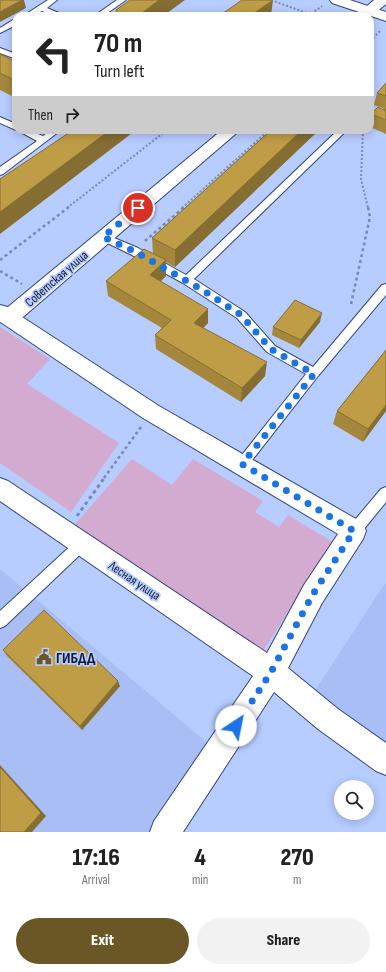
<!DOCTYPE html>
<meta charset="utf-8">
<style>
:root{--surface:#fff;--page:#f2f2f2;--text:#222;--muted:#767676;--accent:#6a5725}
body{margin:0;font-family:"Sofia Sans Condensed",sans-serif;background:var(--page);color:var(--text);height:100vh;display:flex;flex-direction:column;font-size:15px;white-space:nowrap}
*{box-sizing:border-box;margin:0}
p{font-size:13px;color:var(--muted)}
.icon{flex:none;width:22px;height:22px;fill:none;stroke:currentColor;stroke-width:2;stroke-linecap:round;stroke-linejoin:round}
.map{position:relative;height:832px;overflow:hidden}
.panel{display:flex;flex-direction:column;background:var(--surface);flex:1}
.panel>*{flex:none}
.hud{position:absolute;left:12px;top:12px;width:362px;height:122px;border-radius:12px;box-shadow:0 2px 10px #0003;background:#fff;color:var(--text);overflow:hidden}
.fabs{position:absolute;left:334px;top:780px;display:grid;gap:8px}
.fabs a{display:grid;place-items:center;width:40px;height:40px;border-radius:50%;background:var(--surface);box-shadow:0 2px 10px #0003;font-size:20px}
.pin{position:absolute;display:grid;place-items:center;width:34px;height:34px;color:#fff;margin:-17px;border:2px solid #fff;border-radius:50%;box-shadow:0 1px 4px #0007}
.me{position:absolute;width:44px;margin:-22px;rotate:34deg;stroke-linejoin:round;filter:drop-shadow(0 0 3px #0008)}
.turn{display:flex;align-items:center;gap:14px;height:84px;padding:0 16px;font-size:18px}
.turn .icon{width:52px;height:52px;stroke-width:2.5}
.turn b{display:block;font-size:28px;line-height:34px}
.then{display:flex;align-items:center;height:38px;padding:0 16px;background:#0003;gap:8px;font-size:15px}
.eta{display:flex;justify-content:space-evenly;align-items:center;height:68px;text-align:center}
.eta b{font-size:24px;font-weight:800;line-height:28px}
.cta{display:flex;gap:8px;margin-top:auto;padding:8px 16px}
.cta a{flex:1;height:46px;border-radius:24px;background:var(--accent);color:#fff;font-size:16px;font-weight:800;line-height:46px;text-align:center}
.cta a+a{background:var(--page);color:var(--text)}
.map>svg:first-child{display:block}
</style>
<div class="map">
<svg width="386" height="832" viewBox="0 0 386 832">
<rect width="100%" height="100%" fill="#b7ccff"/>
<g fill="#a9bef5">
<path d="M0,569L215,749L156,832H0Z"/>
<path d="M386,582V752L310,698Z"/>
</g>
<g fill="#d3abd1">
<path d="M0,327L50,359L27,384L119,443L71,512L0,463Z"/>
<path d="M132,459L172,485L193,459L263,501L255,512L279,527L288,515L333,542L258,659L70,530Z"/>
</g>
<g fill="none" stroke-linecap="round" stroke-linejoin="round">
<g stroke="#34477c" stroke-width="2">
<g id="lane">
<path d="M48,0H57L47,8L66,16H55L42,11L32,16H23Z"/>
<path d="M117,0H126L103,16H94Z"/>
<path d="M13,20H16V25L0,33V28Z"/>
<path d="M0,48L16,54V59L0,53Z"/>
<path d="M370,110L386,117V123L370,116Z"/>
<path d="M0,117L16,124V130L0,123Z"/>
<path d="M17,130H28L43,136L51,130H61L3,174L0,175V167L37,141Z"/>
<path d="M338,130H347L194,279L245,312L275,346L313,367L382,285L386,284V295L318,376L246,468L242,469L238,468L236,464L238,460L306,374L267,352L237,318L183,283L130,254L99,239L98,237L103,234L107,235L138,248L186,275Z"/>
<path d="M386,487V502L359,535L354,537L349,535L347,531L349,527L381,489Z"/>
<path d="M82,538L87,540L89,544L87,548L5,626L0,628V611L77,540Z"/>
</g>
</g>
<g stroke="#34477c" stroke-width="2">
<g id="street">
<path d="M330,0H350L386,12V21L332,3Z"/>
<path d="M9,310L16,313L159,406L363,523L366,531L363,539L322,603L288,668L338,709L386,743V775L376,771L318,729L274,692L183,832H150L154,821L253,676L0,501V478L8,481L267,653L304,585L338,534L143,418L2,323L0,316L2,313Z"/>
</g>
</g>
<g stroke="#34477c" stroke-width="2">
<g id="secondary">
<path d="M374,0H386V4L370,17L356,16Z"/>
<path d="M222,130H240L16,323L9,326L0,322V305L8,307Z"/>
</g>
</g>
<g stroke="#7989b2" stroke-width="2" stroke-dasharray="2 2" stroke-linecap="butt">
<path d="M271,0L315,16"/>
<path d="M308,16L322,6"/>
<path d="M370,41L381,30"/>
<path d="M363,130L361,179L368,208"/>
<path d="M67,208L167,130"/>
<path d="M182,208L269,130"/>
</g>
<g stroke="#7989b2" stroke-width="2.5" stroke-dasharray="3 3" stroke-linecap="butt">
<path d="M145,241L184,207"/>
<path d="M0,260L69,207"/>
<path d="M0,271L22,284"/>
<path d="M351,304L370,217L368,207"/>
<path d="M104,478L141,427"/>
</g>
<path stroke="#7989b2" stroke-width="3" stroke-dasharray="3.5 3.5" stroke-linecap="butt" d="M77,516L105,477"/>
<use href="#lane" fill="#fff" fill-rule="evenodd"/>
<use href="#street" fill="#fff" fill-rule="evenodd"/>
<use href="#secondary" fill="#fff" fill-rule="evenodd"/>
</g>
<g fill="#a4873d">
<path d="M0,54L16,62V98L0,90Z"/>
<path d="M386,83V120L383,108L374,105L377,93Z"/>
<path d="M371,114L386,120V134L370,127V119Z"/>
<path d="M271,130H319L175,267L166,262V276L161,281L208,323L203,328L265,376L241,402L156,349L155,335L162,328L108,296L106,281L153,254L152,238Z"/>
<path d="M320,322L299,348L272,335L273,327Z"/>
<path d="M386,350V411L363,442L333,424L337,411Z"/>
<path d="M3,650L120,686L82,730L7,656Z"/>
</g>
<g fill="#866e32">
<path d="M22,0H24L26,8L0,22V12Z"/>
<path d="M159,0H185L163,16H142V13Z"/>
<path d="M273,0L271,16H250Z"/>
<path d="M110,130H136L0,234V212Z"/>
<path d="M302,130H319L175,267V250Z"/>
<path d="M166,260V276L151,290L150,275Z"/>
<path d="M208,309V323L194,337V323Z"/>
<path d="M322,313L320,322L299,348L301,340Z"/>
<path d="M267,362L265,376L241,402L242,388Z"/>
<path d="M386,405V411L363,442L368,429Z"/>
<path d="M118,681L120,686L82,730L80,726Z"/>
<path d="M0,765L46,816L32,832H24L0,767Z"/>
</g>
<g fill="#bf9d47" stroke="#866e32">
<path d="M0,0H22L0,12Z"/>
<path d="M130,0H159L142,13V16H117L116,10Z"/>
<path d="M242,0H273L250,16H219Z"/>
<path d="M0,54L16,62V81L0,73Z"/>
<path d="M386,83V96L377,93Z"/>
<path d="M378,107L386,111V120L371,114Z"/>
<path d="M73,130H110L0,212V179Z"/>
<path d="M271,130H302L175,250L152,238Z"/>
<path d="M144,249L166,260L150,275L208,309L194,323L267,362L242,388L155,335L171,320L106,281Z"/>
<path d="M295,300L322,313L301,340L273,327Z"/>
<path d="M386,350V405L368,429L337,411Z"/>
<path d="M44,610L118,681L80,726L3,650Z"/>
<path d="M0,767L41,813L24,832H0Z"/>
</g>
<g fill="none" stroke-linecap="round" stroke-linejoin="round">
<path stroke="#1a73e8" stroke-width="7" stroke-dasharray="0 12.6" d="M138,208L103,237L134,251L201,289L241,315L271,349L314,374L242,464L354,531L313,594L271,672L236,726"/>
</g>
<defs>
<g id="civic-bare" transform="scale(1.2)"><path d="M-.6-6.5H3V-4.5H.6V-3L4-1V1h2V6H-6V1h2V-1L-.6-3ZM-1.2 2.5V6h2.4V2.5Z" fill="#6a5725" stroke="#b7ccff" stroke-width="2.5" paint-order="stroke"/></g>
</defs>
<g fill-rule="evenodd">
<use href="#civic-bare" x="44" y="657"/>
</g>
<g text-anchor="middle" stroke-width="3.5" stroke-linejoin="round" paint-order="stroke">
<g font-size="13" fill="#131b32" stroke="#b7ccff">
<text transform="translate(56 278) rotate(-41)" y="5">Советская улица</text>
<text transform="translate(135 580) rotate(34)" y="5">Лесная улица</text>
</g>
<g font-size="16" font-weight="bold" fill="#131b32" stroke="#b7ccff" text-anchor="start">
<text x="56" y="663">ГИБДД</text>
</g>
</g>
</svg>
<div class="fabs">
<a><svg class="icon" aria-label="search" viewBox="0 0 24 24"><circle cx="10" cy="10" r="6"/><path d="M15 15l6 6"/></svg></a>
</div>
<div class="pin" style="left:138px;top:208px;background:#d93025"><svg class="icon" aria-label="arrive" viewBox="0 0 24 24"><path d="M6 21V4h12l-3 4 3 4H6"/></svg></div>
<svg class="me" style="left:236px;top:726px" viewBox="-20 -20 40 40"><circle r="19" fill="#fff"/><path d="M0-13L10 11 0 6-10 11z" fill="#1a73e8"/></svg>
<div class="hud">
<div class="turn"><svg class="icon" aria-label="left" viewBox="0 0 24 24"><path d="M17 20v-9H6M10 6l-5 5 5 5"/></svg><div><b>70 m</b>Turn left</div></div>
<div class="then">Then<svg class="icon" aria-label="right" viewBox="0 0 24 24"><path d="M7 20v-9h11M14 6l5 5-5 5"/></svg></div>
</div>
</div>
<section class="panel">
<div class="eta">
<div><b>17:16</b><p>Arrival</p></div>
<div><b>4</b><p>min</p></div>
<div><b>270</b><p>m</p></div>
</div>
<div class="cta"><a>Exit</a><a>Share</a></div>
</section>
